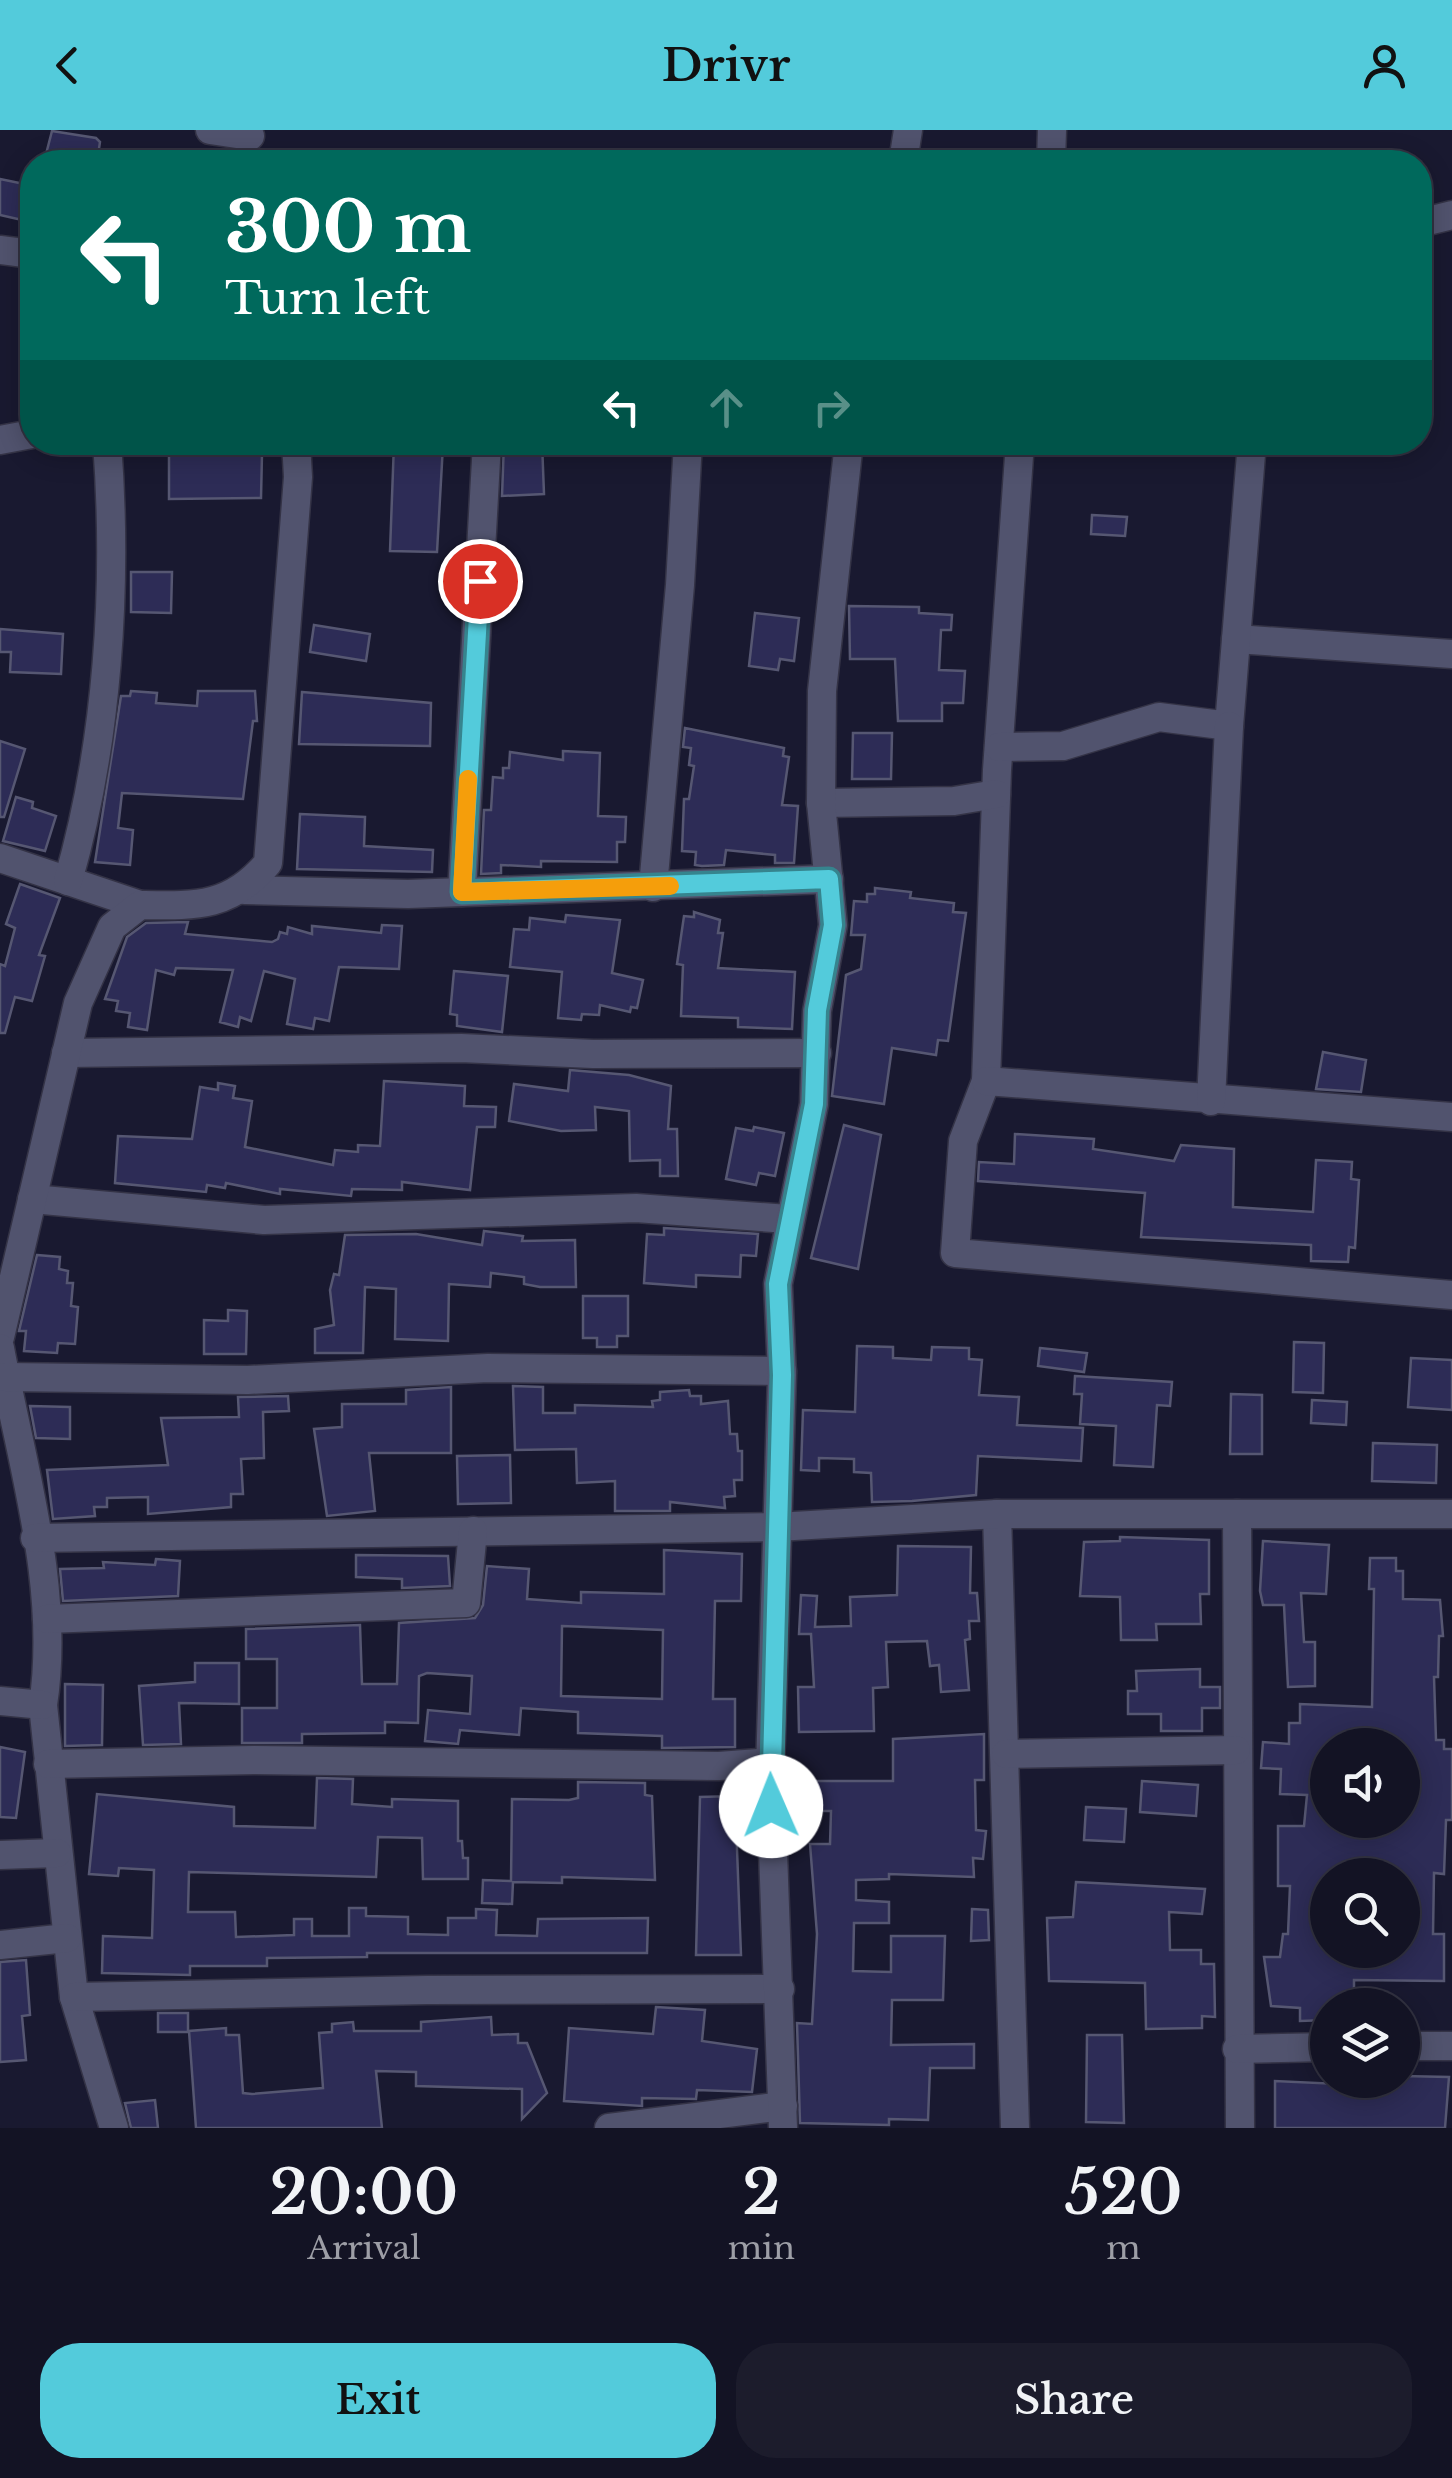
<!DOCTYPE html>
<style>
:root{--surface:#131324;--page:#1c1c2c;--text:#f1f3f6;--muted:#9d9ea6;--line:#323241;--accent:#53cbdb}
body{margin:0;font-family:"Libre Baskerville",serif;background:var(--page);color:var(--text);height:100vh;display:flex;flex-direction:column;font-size:38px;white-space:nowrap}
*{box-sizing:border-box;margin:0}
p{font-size:32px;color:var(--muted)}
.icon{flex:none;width:55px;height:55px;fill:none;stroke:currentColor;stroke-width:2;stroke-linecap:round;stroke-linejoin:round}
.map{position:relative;height:1998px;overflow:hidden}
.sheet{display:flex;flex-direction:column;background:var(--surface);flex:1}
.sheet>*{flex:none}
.top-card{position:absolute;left:20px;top:20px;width:1412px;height:305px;border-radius:40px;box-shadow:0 5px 25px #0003,0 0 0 2px var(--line);background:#00695c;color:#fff;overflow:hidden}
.tools{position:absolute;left:1310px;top:1598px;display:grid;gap:20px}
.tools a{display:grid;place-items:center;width:110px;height:110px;border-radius:50%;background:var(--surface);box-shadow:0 5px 25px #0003,0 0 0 2px var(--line);font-size:50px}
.pin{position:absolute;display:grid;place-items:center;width:85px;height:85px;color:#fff;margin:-42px;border:5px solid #fff;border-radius:50%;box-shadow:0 2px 10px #0007}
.me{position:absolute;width:110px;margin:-55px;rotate:359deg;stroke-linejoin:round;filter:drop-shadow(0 0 8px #0008)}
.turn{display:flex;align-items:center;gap:35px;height:210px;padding:0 40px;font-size:45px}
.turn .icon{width:130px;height:130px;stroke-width:2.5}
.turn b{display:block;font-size:70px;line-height:85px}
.lanes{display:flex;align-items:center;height:95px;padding:0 40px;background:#0003;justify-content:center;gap:50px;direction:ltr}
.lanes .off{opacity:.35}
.eta{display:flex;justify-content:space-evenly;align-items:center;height:170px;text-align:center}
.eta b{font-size:60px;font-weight:600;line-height:70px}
.primary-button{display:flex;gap:20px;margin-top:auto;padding:20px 40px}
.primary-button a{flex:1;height:115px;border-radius:40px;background:var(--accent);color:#111;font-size:40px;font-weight:600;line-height:115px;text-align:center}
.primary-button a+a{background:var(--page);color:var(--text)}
header{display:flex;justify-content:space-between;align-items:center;height:130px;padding:0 40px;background:var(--accent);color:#111;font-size:45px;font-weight:600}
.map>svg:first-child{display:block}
</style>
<header><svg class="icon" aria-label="back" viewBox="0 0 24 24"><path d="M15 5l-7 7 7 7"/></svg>Drivr<svg class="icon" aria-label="person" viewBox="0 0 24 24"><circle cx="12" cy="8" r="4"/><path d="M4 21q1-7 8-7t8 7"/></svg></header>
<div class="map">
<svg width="1452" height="1998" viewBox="0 0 1452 1998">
<rect width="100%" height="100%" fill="#191930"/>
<g fill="#2d2c56" stroke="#565772" stroke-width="2.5" fill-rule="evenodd">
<path d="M52,1L96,8L100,12L97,32H44Z"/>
<path d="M0,49L29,55L22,90L0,85Z"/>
<path d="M504,312H542L544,364L502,366Z"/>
<path d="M394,313L443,315L437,422L390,421Z"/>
<path d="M169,324H262L261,368L169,369Z"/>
<path d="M1092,385L1127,387L1125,406L1091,404Z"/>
<path d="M131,442H172L171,483L131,482Z"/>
<path d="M849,476L919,477V483L952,485L951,500H941L939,540L965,541L963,573H942V591H898L895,529H850Z"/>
<path d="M755,483L799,488L794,531L780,529L778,540L749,536Z"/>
<path d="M314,495L370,504L366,531L310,522Z"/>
<path d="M0,499L63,504L61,544L10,542L11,522H0Z"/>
<path d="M131,561L157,563L156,573L197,576L198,561H255L257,591H253L243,669L122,663L118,698L133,700L130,735L95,732L121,566H130Z"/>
<path d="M302,562L431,573L430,616L299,614Z"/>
<path d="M685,598L784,618L783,626L789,627L782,675L798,676L794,733H775V725L726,720L724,735L702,736L695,735L696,722L682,721L684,669H689L694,636L689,635L691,618L683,617Z"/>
<path d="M853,603H892L891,649H852Z"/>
<path d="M0,611L25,619L4,687H0Z"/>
<path d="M563,621L600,623L598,686L626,687L625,712H617V732L541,731V737L501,735V743L481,744L484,680H491L493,647L503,648V638H509L510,622L563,630Z"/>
<path d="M16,667L33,672L32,678L56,686L45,721L3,711Z"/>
<path d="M300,684L365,687L364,716L433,720L432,742L297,739Z"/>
<path d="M20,754L60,768L39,825L45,826L32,871L15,867L5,903H0V834L5,836L15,798L6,794Z"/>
<path d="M875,758L911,762L910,768L954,773L953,782L966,783L948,911L938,910L936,925L892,918L884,974L832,966L846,845L861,839L865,805H851L854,771L867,772V764H875Z"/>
<path d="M694,782L720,790L718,803H723L718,838L795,842L792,899L738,897V888L681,886L683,835L677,834L684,786L694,787Z"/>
<path d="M566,785L620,790L612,843L643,850L637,878L631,877L630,882L600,875L599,885L582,884L581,890L558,888L562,842L510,837L514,799L529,800L530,788L565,792Z"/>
<path d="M188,792L185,804L272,812L278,809L280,802L287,804L288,797L312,804V796L381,803L382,795L402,796L399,839L339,837L329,891L315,888L313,899L287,894L295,849L264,841L251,891L240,887L238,897L220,892L233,840L176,838L174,845L156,840L147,900L128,897L130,883L116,881L118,871L105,869L127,807L146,793Z"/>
<path d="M454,841L508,846L502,902L457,896V885L450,884Z"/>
<path d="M1323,922L1366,930L1361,962L1316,959Z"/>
<path d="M570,940L629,945L671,956L668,999H677L678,1046H660V1030L630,1031L629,981L595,977L596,1000L561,1001L509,991L514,954L568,961Z"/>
<path d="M384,951L465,956L464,976L496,977L495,997H477L470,1060L402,1052V1060L352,1059L351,1066L280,1059V1064L226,1053L225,1058L207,1055L206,1062L115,1053L118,1006L192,1009L200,957L218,960V953L235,956L233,968L252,971L245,1017L333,1035L335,1020L358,1022V1015L380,1016Z"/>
<path d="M844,995L881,1005L858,1139L811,1128Z"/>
<path d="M754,997L784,1003L775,1046L759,1043L756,1055L726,1049L736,998L753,1001Z"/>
<path d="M1015,1004L1094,1009L1093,1019L1174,1031L1181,1015L1234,1019L1233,1077L1313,1082L1316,1030L1352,1032L1351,1049L1359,1050L1355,1118L1349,1117L1348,1132L1311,1131V1115L1141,1107L1145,1063L978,1051L979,1032L1014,1034Z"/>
<path d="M664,1098L758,1104L756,1126L741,1125L740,1147L696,1145V1157L644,1153L647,1104L664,1105Z"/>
<path d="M484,1101L523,1106L522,1111L575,1110L576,1157H540L524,1154V1147L491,1143L490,1157L449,1154L448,1211L395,1209L396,1159L365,1157L363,1223H315V1199L334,1195L330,1160L334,1144L339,1145L345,1105L416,1104L482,1115Z"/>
<path d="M37,1125L60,1127L59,1139L68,1141L67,1153H73L71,1176L78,1177L75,1214L58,1213L57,1223L24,1221L26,1201H19Z"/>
<path d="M583,1166H628V1206H617V1217H597V1208H583Z"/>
<path d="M228,1180L247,1181L246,1224H204V1190L228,1191Z"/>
<path d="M1294,1212L1324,1213L1323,1263L1293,1262Z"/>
<path d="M857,1216L893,1217V1228L931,1230L932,1217L969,1218V1229L982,1230L979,1265L1019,1267L1017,1295L1083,1298L1081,1331L978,1326L976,1365L912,1371L872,1372L871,1343L854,1342V1329L819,1328V1341L801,1340L803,1280L855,1282Z"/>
<path d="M1040,1218L1087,1223L1084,1242L1038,1236Z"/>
<path d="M1411,1228L1452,1230V1280L1408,1277Z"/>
<path d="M1075,1246L1172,1252L1170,1276L1157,1275L1153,1337L1114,1335L1116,1296L1080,1294L1082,1264H1074Z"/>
<path d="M513,1256L543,1257V1283H575V1275L653,1277L652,1271L660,1270V1262L689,1260L690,1266H701V1274L728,1271L730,1304H737L738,1321H742V1350H734L735,1366L724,1367L725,1378L670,1372V1381H615V1351L577,1353L576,1319L515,1320Z"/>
<path d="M451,1257V1323H369L375,1381L327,1386L314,1299L342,1297V1274H406V1260Z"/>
<path d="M1231,1264L1262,1265V1324H1230Z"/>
<path d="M288,1266L289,1281L263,1282L264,1328L241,1329L243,1364H231V1377L148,1384V1367L107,1368V1377H94L95,1386L53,1389L47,1340L168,1335L161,1288L239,1287L238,1267Z"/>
<path d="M1312,1270L1347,1272L1346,1295L1311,1293Z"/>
<path d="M30,1276L70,1277V1309L36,1308Z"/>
<path d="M1373,1313L1437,1315L1436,1353L1372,1351Z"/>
<path d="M510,1325L511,1373L458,1374L457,1326Z"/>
<path d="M1120,1407L1209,1410V1464H1200L1201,1494H1156L1157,1510H1121L1120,1467L1080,1466L1084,1412L1120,1411Z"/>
<path d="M1263,1411L1329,1415L1326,1464L1301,1463L1304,1512H1315V1556L1288,1557L1284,1475H1263L1260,1461Z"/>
<path d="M898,1416L971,1417L970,1463H977L979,1491H969L970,1509L965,1510L969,1560L941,1562L939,1535L930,1536L927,1511L886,1512L888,1557L873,1558L874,1601L799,1602L798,1557H814L811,1504H799L801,1465L817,1466L815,1497L851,1496L850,1467L897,1465Z"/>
<path d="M664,1420L742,1424L741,1471H715L713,1569H735V1617L662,1618V1606L578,1603V1582L521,1578L519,1605L460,1600L458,1614L425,1611L428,1580L470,1584L472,1546L427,1543L419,1546L418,1593L385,1592V1603L302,1604V1613H242V1578H277V1529H246V1499L360,1495L362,1554H397L399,1493L475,1488L483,1475L487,1436L529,1439L527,1469L581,1473V1462L664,1464ZM562,1496L663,1500L662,1569L561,1566Z"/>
<path d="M356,1425L448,1426L450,1456L402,1458V1449L356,1447Z"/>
<path d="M1370,1428H1396V1441H1403V1469L1440,1470L1443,1506H1439L1438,1547H1434L1436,1610H1444V1619H1452V1690H1446L1444,1744L1434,1743L1433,1804H1444V1851L1354,1850V1875H1328V1890L1300,1891V1878L1271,1876L1264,1827H1280L1283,1804H1288L1290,1756H1278V1696H1304L1307,1665L1280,1664L1281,1639L1261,1638L1263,1612L1289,1614V1593H1300V1574L1372,1577L1374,1459H1369ZM1328,1615H1402V1690H1326L1323,1645H1328ZM1328,1745H1402V1820L1328,1821Z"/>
<path d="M156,1429L180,1431L178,1466L63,1471L60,1439L104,1438L103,1432L155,1435Z"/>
<path d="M195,1533H239V1574L179,1573L181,1614L143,1615L139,1556L195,1552Z"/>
<path d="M1200,1539V1557H1220V1578H1202V1601H1161V1584H1128V1561H1137L1136,1541Z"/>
<path d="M65,1554L103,1555L102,1615L65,1616Z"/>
<path d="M984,1604V1650H975L976,1700L986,1701L983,1729L973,1728L974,1747L889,1744V1749L856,1750V1770L889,1772V1793H854L853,1841L891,1842V1806H945L943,1870H892L891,1915L974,1914V1938H930L928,1990L889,1989V1995L800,1993L797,1893L812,1894L817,1804L810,1714H830L831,1681H814V1672L796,1670L798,1651H893V1609Z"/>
<path d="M0,1617L25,1622L16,1688L0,1687Z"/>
<path d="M317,1648L353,1649L352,1674L392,1677V1669L458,1671V1711H462L463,1728H468V1749H423L422,1708L378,1707L376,1747L189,1742L188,1782H235L236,1807L294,1805V1789H312V1806H349V1778H366V1786L408,1787V1804L448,1805V1788H476V1779L497,1780L496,1805L537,1806L538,1789L648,1788L647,1823H367V1827L267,1828V1836H190V1845L102,1843L103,1806L152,1808L154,1740L119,1738L118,1746L89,1744L97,1664L234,1677V1696L315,1698Z"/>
<path d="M1142,1651L1198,1655L1196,1686L1140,1682Z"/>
<path d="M578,1652L645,1653V1665L652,1666L655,1750L562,1747V1753L513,1752L512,1774L482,1773L483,1750L511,1751L512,1669L569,1670L578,1668Z"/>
<path d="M735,1666L741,1825H696L700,1667Z"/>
<path d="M1086,1677L1126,1679L1124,1712L1084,1710Z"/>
<path d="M1076,1752L1205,1759L1202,1784L1169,1782L1170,1820H1201V1834H1214L1215,1887L1202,1886V1898L1146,1899L1145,1853L1049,1851L1047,1788L1073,1787Z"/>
<path d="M972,1779L988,1780L989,1810L971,1811Z"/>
<path d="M26,1830L30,1885L22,1886L26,1930L0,1932V1832Z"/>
<path d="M656,1877L705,1880L702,1911L757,1919L752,1962L697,1960L696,1969L642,1968V1976L564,1971L569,1898L653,1904Z"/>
<rect x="158" y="1883" width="30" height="19"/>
<path d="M491,1887L492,1905L518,1904V1913H527L547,1963L522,1989V1959L416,1956V1942L376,1941L382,1998H196L189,1901L226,1898V1905H239L243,1963L252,1964L323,1958L319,1903L332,1902V1894L353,1892L354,1901H421V1892Z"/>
<path d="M1087,1905H1122L1124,1993L1086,1992Z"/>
<path d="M1402,1946L1449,1947L1445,1998H1275V1951L1360,1955V1950H1402Z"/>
<path d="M155,1970L158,1998H131L125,1973Z"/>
</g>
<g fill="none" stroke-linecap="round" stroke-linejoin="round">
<g stroke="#343346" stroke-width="31">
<g id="minor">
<path d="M210,0L250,6"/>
<path d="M903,32L908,0"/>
<path d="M1051,32L1052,0"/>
<path d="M1420,93L1452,85"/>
<path d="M0,120L32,124"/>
<path d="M0,310L32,304"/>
<path d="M1020,312L997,640L986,951L963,1011L955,1123L1452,1165"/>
<path d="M1236,509L1452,524"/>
<path d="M999,617L1063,616L1159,587L1229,596L1252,312"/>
<path d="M821,673L954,671L996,664"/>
<path d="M0,728L140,775"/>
<path d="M68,751C108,612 118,457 107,312"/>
<path d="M653,757L680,455L688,312"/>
<path d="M245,760L408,764L829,749"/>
<path d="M462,762L487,312"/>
<path d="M66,923L461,918L593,924L817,923"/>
<path d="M986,951L1452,987"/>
<path d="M1211,971L1229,596"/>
<path d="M32,1069L264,1090L636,1078L788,1089"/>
<path d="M0,1207L78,873L112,797L140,775C196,776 230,778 268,733L298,347L296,312"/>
<path d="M0,1218C21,1333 61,1457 43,1575L74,1867L114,1998"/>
<path d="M5,1247L248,1250L488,1238L782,1241"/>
<path d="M997,1384L1015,1998"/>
<path d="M1237,1384L1240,1998"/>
<path d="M35,1408L777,1397L997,1384H1452"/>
<path d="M47,1489L466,1473L473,1401"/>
<path d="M0,1571L43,1575"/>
<path d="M1006,1624L1236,1620"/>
<path d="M48,1634L254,1630L719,1636L770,1632"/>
<path d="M0,1725L57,1723"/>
<path d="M0,1815L67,1808"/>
<path d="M74,1867L427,1860L780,1859"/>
<path d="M1402,1916H1452"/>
<path d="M1237,1919L1328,1917"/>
<path d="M609,1998L783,1976"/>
<path d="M783,1998L770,1639L782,1245L778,1154L814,974L817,881L833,795L821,673L822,561L849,312"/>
</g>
</g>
<use href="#minor" stroke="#51536e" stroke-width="28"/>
</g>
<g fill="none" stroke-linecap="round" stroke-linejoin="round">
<g stroke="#36848e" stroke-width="25">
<path id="route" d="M480,451L462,762L829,749L833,795L817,880L814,974L778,1154L782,1245L771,1676"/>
</g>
<use href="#route" stroke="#53cbdb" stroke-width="18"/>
<path stroke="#f59e0b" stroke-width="18" d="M468,649L462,762L670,756"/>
</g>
</svg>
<div class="tools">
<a><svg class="icon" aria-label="sound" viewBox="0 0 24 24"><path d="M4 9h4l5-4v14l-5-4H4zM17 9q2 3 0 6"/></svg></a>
<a><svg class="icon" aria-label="search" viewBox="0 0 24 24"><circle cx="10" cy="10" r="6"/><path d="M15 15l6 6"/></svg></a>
<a><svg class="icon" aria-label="layers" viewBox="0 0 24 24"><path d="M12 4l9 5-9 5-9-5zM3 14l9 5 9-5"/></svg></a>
</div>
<div class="pin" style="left:480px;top:451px;background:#d93025"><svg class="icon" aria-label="arrive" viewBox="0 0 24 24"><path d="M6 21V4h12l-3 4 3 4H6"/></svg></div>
<svg class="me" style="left:771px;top:1676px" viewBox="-20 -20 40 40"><circle r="19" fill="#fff"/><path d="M0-13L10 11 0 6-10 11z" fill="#53cbdb"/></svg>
<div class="top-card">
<div class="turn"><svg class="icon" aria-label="left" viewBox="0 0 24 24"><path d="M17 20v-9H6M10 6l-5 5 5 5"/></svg><div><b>300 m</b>Turn left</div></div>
<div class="lanes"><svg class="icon" aria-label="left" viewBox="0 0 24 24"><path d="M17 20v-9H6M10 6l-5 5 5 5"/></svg><svg class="icon off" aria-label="ahead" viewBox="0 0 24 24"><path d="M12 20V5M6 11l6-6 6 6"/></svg><svg class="icon off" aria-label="right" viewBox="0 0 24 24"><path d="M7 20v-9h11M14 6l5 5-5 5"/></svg></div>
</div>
</div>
<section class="sheet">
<div class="eta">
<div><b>20:00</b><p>Arrival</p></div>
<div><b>2</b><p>min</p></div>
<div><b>520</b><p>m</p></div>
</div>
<div class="primary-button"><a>Exit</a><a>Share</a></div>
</section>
